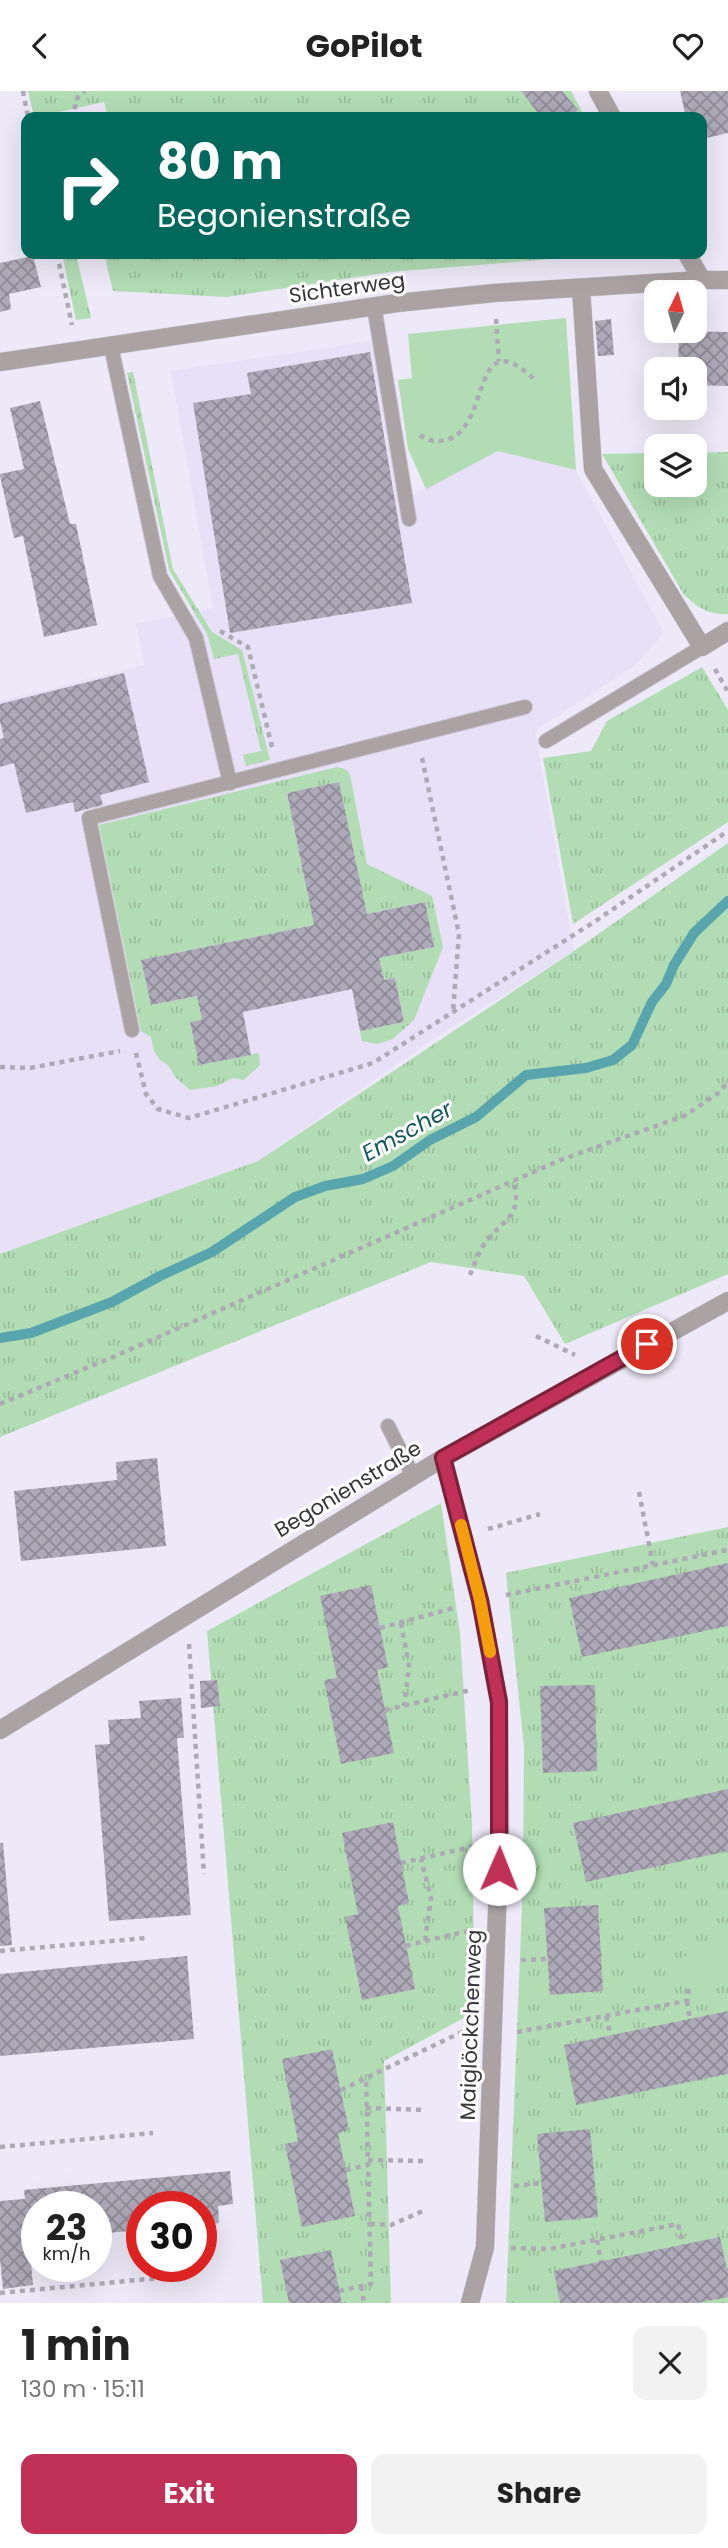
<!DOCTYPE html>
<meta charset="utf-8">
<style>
:root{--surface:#fff;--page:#f2f2f2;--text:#222;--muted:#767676;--accent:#c13157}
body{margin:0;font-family:Poppins,sans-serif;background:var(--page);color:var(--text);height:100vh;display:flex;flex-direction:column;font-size:26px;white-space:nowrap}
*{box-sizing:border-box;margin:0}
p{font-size:23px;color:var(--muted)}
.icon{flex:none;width:38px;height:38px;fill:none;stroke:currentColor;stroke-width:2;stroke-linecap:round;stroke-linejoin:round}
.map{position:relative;height:2212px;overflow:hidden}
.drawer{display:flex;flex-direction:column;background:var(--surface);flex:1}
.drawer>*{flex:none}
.hud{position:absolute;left:21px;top:21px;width:686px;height:147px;border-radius:14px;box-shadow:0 7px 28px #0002;background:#00695c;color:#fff;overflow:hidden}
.needle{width:46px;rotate:5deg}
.controls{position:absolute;left:644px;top:189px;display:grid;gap:14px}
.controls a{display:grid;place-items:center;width:63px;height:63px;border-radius:14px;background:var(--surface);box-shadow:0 7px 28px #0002;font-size:35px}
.speed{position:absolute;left:21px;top:2100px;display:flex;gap:14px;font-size:35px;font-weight:700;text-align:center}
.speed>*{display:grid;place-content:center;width:91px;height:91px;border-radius:50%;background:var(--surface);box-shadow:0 7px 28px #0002;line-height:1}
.speed small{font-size:18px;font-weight:400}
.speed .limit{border:10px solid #d22;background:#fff;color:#111}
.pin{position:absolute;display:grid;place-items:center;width:60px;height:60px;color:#fff;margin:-30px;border:4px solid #fff;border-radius:50%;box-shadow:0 2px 7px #0007}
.me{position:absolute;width:77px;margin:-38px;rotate:1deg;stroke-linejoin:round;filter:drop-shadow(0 0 5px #0008)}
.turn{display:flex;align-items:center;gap:24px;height:147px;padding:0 21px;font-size:32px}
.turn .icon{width:91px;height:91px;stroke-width:2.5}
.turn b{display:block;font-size:49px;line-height:60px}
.round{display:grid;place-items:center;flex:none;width:74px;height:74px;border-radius:14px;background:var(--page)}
.summary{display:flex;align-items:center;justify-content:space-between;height:119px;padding:0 21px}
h1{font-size:42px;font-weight:700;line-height:52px}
.cta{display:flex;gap:14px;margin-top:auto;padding:14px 21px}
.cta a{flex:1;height:80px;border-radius:14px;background:var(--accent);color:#fff;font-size:28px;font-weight:700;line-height:80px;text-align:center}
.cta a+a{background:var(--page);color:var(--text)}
header{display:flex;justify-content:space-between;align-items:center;height:91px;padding:0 21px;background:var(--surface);font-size:32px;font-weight:700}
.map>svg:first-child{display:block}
</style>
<header><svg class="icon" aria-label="back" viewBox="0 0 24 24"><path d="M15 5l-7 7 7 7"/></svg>GoPilot<svg class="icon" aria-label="heart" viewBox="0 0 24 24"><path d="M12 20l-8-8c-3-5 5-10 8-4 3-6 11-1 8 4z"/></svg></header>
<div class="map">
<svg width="728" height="2212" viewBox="0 0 728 2212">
<defs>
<pattern id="grass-tufts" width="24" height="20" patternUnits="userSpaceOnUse" patternTransform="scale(1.75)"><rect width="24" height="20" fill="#b2ddb4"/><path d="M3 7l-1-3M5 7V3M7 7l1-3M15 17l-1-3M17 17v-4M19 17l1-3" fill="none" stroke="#9abe9c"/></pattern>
<pattern id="building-cross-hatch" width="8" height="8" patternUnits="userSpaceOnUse" patternTransform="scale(1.75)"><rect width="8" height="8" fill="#aea9b8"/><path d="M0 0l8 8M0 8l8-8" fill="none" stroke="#8e8a97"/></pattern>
</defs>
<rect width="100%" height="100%" fill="#ede9f8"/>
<path fill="#e7e0f7" d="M373,250L401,410L498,360L576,379L664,542L635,574L535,640L574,860L433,948L258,1070L0,1163V610L145,574L136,533L213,517L171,280Z"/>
<g fill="url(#grass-tufts)">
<path d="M28,0H571L585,26H108L104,11L45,24V26H34Z"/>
<path d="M62,163H76L91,227L76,229Z"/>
<path d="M104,163H615L390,181L227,206L113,200Z"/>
<path d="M133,281L173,478L212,541L242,559L270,669L246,675L243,664L261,660L238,563L214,568L207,543L169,479L127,282Z"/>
<path d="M728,361V523C708,524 699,517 684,504L602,363L656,362V394H695V362Z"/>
<path d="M702,576L728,619V731L573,833L543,667L591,660L607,630Z"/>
<path d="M337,676L345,678L350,683L367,773L432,805L443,856L414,929L393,948L377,953L362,950L360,940L404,931L395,887L384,889L379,867L434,856L424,811L367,823L339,691L287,702L314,834L141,869L151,914L197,905L202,929L190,932L199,974L259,962L260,974L244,989L233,987L217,995L190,999L175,986L168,974L160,969L154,960L151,946L141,940L99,734Z"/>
<path d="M728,752V1183L565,1253L524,1185L431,1171L0,1346V1163L258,1070L574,860Z"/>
<path d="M441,1412L460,1542L472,1734L475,1921L384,1970L391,2212H263L207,1540Z"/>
<path d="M728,1436V2212H506L523,1791L524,1657L506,1482Z"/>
</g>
<g fill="#b2ddb4">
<path d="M566,227L576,379L498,360L426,398L408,358L398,289L412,287L408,243Z"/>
<path d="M728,1856V1890L690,1898L683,1866Z"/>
</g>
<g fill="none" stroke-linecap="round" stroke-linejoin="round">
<path stroke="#58a5ae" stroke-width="10" d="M0,1247L31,1242L112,1211L160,1185L212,1161L295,1106L325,1095L363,1088L393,1075L430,1049L476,1026L526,984L586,977L613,969L632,954L652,911L666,893L674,874L694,842L728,810"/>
</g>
<g fill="url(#building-cross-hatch)">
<path d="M521,0H562L578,19L569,26H536L539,23Z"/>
<path d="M680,0H728V42L702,48V26H686Z"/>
<path d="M33,165L41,196L9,203L11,218L0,221V172Z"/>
<path d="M611,228L614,264L598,265L595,230Z"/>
<path d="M679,240L728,241V295L695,294V278H678Z"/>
<path d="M370,261L412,512L230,542L193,312L251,303L247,282Z"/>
<path d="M40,310L70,433H76L97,534L44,546L23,445L14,447L0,385V383L24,378L10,317Z"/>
<path d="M124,582L149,691L100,704L103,714L75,721L73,711L26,722L14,672L0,676V648L4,647L0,630V613Z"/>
<path d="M339,691L367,823L425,811L434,856L379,867L384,889L395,887L404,931L360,940L352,898L243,921L251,964L199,974L190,931L202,929L197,905L151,914L141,869L314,834L287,702Z"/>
<path d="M157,1367L166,1455L21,1470L14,1400L117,1389L116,1371Z"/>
<path d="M728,1472V1535L582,1566L569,1507Z"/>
<path d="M371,1494L388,1576L377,1579L394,1662L341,1673L324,1589L337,1587L320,1505Z"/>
<path d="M217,1589L220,1615L201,1617L200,1590Z"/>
<path d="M595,1594L597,1680L543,1682L540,1595Z"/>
<path d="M181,1607L184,1647H177L191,1824L109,1830L95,1654L110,1653L108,1629L141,1627L139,1610Z"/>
<path d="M728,1698V1760L586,1791L573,1732Z"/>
<path d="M393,1731L409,1812L398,1815L415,1898L362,1909L345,1826L358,1823L342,1742Z"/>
<path d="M0,1752H3L12,1854L0,1855Z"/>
<path d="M598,1814L603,1900L550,1904L544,1817Z"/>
<path d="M187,1865L194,1948L0,1965V1883Z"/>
<path d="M728,1920V1983L576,2014L564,1954Z"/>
<path d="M332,1958L349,2039L338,2042L355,2125L302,2136L285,2053L298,2050L282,1968Z"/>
<path d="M590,2038L598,2126L545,2131L537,2043Z"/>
<path d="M230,2080L233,2113L218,2115L219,2132L201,2134V2116H142V2139L96,2143V2116H37V2149H29L33,2194L3,2198L0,2168V2110L25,2108L24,2099Z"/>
<path d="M720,2146L728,2183V2206L697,2212H560L554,2180Z"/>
<path d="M331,2159L342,2212H289L280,2169Z"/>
</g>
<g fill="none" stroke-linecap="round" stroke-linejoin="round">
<g stroke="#c9c5d2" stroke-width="16">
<g id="lane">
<path d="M374,215L409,428"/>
<path d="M111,255L160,485L196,547L230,692"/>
<path d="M546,650L702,556"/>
<path d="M132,939L89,727L525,616"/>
<path d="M388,1335L413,1385"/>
</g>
</g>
<g stroke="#c9c5d2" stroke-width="19">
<g id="street">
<path d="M598,0L612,26"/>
<path d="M687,163L702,189H728"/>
<path d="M581,197L593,378L702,556L728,540"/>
<path d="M0,271L397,212L494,202L702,189"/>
<path d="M443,1367L480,1509L499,1611L500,1737L485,2156L470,2212"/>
<path d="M0,1639L443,1367L728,1210"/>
</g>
</g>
<g stroke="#adaab6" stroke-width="4.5" stroke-dasharray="5 5" stroke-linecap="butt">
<path d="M23,0L28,26"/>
<path d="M69,26L75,19V9L85,0"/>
<path d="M57,163L72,234"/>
<path d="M496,228L499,270"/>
<path d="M420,344C427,350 437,351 446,349C492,338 470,227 535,289"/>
<path d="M220,540L248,556L272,656"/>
<path d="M715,578L728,601"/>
<path d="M422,667L459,843L453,920"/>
<path d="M136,962L146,1003L158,1018L189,1027L373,972L594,831L728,740"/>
<path d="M0,976L30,977L120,960"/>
<path d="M470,1184C475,1172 480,1157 488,1148C509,1124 521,1125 514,1090"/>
<path d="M536,1245L575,1264"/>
<path d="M0,1313L113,1266L563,1068L684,1025L720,1001L728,990"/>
<path d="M639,1401L653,1474"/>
<path d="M488,1438L540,1423"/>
<path d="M506,1504L728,1459"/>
<path d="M401,1532L409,1575L404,1615"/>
<path d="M380,1537L457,1516"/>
<path d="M189,1553L204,1783"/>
<path d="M385,1619L471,1599"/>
<path d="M401,1772L475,1755"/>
<path d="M425,1850L472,1839"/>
<path d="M406,1855L425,1850L431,1807L421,1768"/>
<path d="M0,1860L146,1847"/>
<path d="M521,1869L548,1868"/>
<path d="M687,1910L690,1928"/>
<path d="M606,1925L611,1945"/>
<path d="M517,1941L687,1910L689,1895"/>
<path d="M341,1999L466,1939"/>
<path d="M366,2017L426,2019"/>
<path d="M0,2056L153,2042"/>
<path d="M368,2069L424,2070"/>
<path d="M346,2079L368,2074"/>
<path d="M514,2095L541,2092"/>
<path d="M370,2133L391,2134L423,2120"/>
<path d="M597,2149L601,2170"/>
<path d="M511,2157L549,2158L678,2133L683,2154"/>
<path d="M361,2195L364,2212"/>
<path d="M339,2200L371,2193L366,1988"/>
<path d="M0,2202L170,2186"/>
</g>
<use href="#lane" stroke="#aba3a3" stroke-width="14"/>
<use href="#street" stroke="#aba3a3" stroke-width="18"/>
</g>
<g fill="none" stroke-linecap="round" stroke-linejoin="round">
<g stroke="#7d2039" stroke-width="18">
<path id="route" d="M499,1778V1611L480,1509L443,1367L647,1253"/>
</g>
<use href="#route" stroke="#c13157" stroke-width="12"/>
<path stroke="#f59e0b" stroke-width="12" d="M461,1434L480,1509L490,1561"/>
</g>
<g text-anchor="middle" stroke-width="6" stroke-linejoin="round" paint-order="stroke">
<g font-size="21" fill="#37353b" stroke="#fff">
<text transform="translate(347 197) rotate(-8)" y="7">Sichterweg</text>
<text transform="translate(348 1398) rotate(-31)" y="7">Begonienstraße</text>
<text transform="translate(471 1934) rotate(-88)" y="7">Maiglöckchenweg</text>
</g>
<g font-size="23" font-style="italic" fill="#16585f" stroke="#fff">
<text transform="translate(407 1040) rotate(-29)" y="8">Emscher</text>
</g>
</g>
</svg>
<div class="controls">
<a><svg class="needle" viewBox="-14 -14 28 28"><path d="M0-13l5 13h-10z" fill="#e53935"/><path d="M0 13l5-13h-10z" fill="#767676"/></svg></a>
<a><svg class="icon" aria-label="sound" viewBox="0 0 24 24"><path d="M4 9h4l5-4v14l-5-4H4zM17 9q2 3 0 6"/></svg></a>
<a><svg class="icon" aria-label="layers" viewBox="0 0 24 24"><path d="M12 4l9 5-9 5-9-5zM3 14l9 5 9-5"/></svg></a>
</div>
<div class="speed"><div>23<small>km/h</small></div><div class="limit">30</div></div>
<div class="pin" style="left:647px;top:1253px;background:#d93025"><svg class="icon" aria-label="arrive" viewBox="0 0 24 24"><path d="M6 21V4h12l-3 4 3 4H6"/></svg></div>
<svg class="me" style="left:499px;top:1778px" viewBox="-20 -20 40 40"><circle r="19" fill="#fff"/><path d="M0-13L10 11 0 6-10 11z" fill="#c13157"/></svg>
<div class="hud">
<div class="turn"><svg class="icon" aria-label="right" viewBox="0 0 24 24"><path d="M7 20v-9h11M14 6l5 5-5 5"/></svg><div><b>80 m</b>Begonienstraße</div></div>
</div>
</div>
<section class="drawer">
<div class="summary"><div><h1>1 min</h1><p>130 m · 15:11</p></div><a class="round"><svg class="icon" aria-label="close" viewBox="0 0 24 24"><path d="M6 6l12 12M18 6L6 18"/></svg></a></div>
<div class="cta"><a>Exit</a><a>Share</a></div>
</section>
